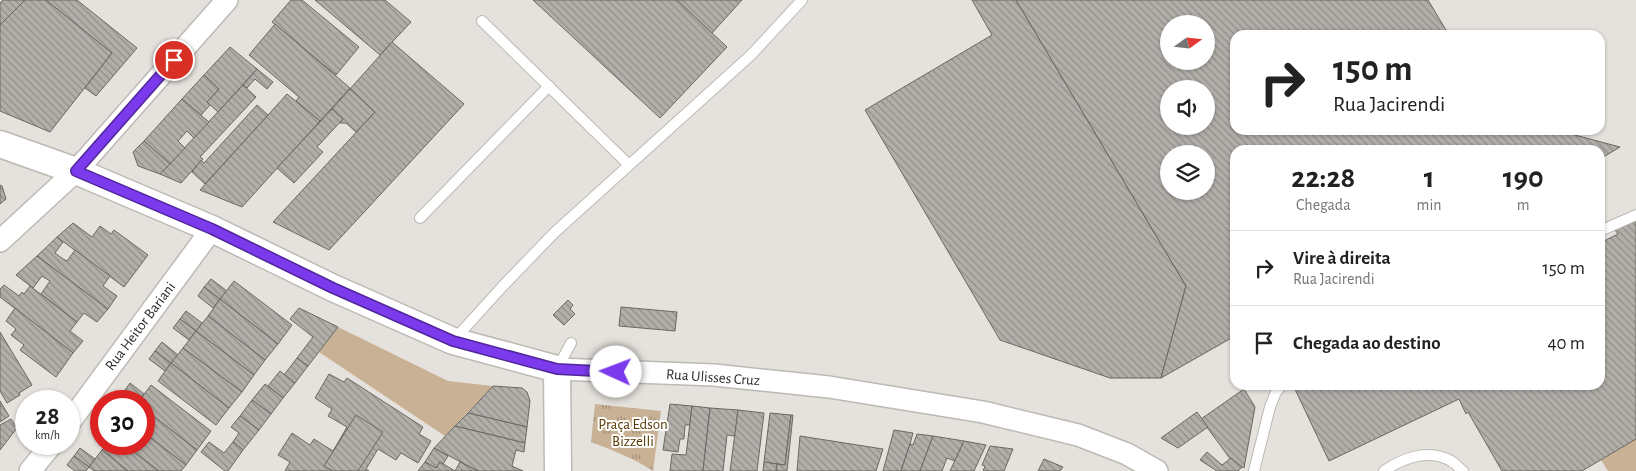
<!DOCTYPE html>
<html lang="pt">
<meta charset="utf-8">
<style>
:root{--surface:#fff;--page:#f2f2f2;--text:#222;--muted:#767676;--line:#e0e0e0}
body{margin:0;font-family:"Alegreya Sans",sans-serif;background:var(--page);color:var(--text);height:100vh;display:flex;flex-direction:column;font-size:19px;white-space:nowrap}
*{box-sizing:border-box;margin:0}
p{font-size:16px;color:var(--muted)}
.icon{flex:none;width:28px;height:28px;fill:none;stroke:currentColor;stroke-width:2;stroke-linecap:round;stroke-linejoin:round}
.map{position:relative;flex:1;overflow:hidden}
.drawer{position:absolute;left:1230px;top:145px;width:375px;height:245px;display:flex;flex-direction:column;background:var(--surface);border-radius:15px;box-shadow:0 1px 4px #0004}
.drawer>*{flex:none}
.top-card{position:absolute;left:1230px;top:30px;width:375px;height:105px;border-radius:15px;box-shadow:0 1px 4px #0004;background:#fff;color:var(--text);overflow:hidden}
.needle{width:32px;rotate:75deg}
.buttons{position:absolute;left:1160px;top:15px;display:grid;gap:10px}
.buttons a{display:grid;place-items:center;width:55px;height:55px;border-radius:50%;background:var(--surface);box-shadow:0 1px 4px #0004;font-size:25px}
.speed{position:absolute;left:15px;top:390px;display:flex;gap:10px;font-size:25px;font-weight:700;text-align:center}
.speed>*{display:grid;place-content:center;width:65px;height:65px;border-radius:50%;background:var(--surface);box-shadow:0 1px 4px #0004;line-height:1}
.speed small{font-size:12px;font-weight:400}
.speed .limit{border:8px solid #d22;background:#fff;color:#111}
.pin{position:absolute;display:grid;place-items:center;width:42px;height:42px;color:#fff;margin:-21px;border:2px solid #fff;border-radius:50%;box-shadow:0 1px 5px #0007}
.me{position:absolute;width:55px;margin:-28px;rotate:272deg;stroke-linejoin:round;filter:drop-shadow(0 0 4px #0008)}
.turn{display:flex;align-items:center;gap:18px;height:105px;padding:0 20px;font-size:22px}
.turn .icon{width:65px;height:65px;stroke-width:2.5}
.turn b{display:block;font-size:35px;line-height:42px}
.eta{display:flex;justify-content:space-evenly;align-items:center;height:85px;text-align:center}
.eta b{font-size:30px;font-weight:700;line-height:35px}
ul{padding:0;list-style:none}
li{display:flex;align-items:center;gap:15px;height:75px;padding:0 20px;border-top:1px solid var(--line)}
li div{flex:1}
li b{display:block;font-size:19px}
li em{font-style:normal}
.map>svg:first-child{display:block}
</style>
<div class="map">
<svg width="1636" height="471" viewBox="0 0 1636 471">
<defs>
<pattern id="park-tufts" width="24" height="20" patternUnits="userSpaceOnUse" patternTransform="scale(1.25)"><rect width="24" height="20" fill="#c8b195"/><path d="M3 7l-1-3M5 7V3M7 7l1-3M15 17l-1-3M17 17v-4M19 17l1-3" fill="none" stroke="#a3907a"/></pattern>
<pattern id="building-back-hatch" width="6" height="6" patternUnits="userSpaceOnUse" patternTransform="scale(1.25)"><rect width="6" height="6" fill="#b2aea9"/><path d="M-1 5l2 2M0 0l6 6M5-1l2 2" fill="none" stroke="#918e8a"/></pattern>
</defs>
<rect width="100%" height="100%" fill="#e5e1dc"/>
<path fill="url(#park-tufts)" d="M595,404L661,411L653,471C633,458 612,450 591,442Z"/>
<g fill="#c8b195">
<path d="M338,327L448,381L493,386L445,436L319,352Z"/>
<path d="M1636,439V471H1608L1601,460Z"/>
</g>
<g fill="url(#building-back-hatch)" stroke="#6b6863" fill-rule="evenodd">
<path d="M3,0H25L0,25V3Z"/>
<path d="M25,0H46L112,53L50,132L0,111V25Z"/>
<path d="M46,0H77L137,48L96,96L85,88L112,53Z"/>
<path d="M291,0H302L359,47L336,75L272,22Z"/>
<path d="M315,0H385L411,22L380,55Z"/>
<path d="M533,0H677L727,47L660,118Z"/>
<path d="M677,0H742L712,33Z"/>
<path d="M972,0H1016L1186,286L1161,378H1110L1000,340L865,110L992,35Z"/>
<path d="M1016,0H1428L1449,35H1235V130H1556L1620,147L1600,159V150H1235V336L1161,378L1186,286ZM1169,24H1206V61H1169ZM1169,89H1206V126H1169ZM1169,154H1206V191H1169Z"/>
<path d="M275,24L350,88L320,121L296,101L299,97L249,55Z"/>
<path d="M392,42L464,104L329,250L273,222L375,112L350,89Z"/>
<path d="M230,47L257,69L218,112L207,102L219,89L204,75Z"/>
<path d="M257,69L273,82L267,89L255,79L247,88L243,85Z"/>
<path d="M204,75L219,89L207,102L210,105L201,115L182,99Z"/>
<path d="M243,85L256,97L200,157L203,159L181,183L160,174Z"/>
<path d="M350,89L375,112L356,132L346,123H340L343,119L332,109Z"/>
<path d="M287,94L320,121L242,207L200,190Z"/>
<path d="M182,99L209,122L194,138L187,131L178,141L185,148L170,164L144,141Z"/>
<path d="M257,105L268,115L205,184L192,172L201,160L204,163Z"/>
<path d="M332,109L343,119L317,147L323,152L294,183L277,168Z"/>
<path d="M144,141L170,164L160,174L138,166L133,152Z"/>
<path d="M0,185L2,186L6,199L0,204Z"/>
<path d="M1636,221V439L1582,471H1502L1468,412L1466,414L1459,399L1329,461L1293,385H1600V243L1618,234L1615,230Z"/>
<path d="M73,223L92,237L100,226L111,234L114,230L148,255L124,287L57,237Z"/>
<path d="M57,237L63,242L55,253L63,259L67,261L75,250L110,276L103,286L117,296L108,309L37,256Z"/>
<path d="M37,256L108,309L97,322L84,313L77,322L41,294L50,281L42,276L33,288L16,275Z"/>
<path d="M211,279L227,291L220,299L204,287Z"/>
<path d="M234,281L292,325L278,344L220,299Z"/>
<path d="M4,285L19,296L22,292L24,294L30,286L77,322L70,331L83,341L73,353L0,297V289Z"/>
<path d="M204,287L220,299L213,308L198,296Z"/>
<path d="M220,299L278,344L265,360L208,316Z"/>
<path d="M568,300L573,305L570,309L575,314L564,325L553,315Z"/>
<path d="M621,307L677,312L675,331L619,326Z"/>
<path d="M15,308L73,353L56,377L20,350L24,345L11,335L16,329L6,321Z"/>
<path d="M299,308L338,327L308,366L297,358L313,337L290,319Z"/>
<path d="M186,311L202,323L196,331L180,319Z"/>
<path d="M208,316L265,360L254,375L196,331Z"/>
<path d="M180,319L196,331L189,340L173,328Z"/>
<path d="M196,331L254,375L242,392L183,348Z"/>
<path d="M0,332L32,385L19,393L20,395L7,403L0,391Z"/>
<path d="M162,342L178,355L171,363L155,351Z"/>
<path d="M183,348L242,392L229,408L171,363Z"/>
<path d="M155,351L171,363L165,371L149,359Z"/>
<path d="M297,358L308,366L295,383L284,375Z"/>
<path d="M171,363L229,408L216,425L158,381Z"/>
<path d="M280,371L295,383L283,398L268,386Z"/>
<path d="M329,374L344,382L347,378L423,427L419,434L431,441L418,463L401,453L396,460L378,449L366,469L369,471H285L290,462L278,455L292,433L310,445L314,439L333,451L347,427L328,416L332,409L315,398Z"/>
<path d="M130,383L144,394L139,401H134L123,393Z"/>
<path d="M265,384L283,398L271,414L252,400Z"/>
<path d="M151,385L211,431L197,450L144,409V401H139Z"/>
<path d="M493,386L522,388L527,392L530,401L527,427L468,413Z"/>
<path d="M1244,389L1255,407L1244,468L1231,460L1201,419Z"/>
<path d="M123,393L134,401H117Z"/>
<path d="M252,400L271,414L259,430L240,416Z"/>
<path d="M0,401L9,416L0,422Z"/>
<path d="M670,404L692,406L690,425H685L684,439H680L678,452L663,450Z"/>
<path d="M692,406L710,408L703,471H670L672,454L686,455Z"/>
<path d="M710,408L738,410L735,436L727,435L723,471H703Z"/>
<path d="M144,409L197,450L186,465L144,433Z"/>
<path d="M738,410L764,413L757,471H730Z"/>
<path d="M1197,412L1208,427L1178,448L1161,438Z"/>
<path d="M468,413L527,427L525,443L455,426Z"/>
<path d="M770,413L791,415L785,465L764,462Z"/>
<path d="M356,415L383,432L358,471H333L324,466Z"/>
<path d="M791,415H793L787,471H776L777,464L785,465Z"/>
<path d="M240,416L259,430L243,450L233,442L239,433L231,427Z"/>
<path d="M11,419L17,428L0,450V425Z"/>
<path d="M98,425L101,427V441L92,433Z"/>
<path d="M455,426L525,443L524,452L516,450L512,466L523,471H478L434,448Z"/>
<path d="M894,430L913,433L910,444L901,471H883Z"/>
<path d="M144,433L186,465L181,471H159L123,444H144Z"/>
<path d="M917,434L933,436L920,471H901L910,444L913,445Z"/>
<path d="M800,436L883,449L876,471H797Z"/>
<path d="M933,436L964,441L955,461L947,458L942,471H920Z"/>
<path d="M964,441L986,445L974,471H950Z"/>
<path d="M209,442L224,453L233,442L243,450L228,471H225L201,452Z"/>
<path d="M107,444H123L159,471H128L102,450Z"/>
<path d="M990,446L1013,449L1004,471H983L985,466L982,465Z"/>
<path d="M80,448L95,459L89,467L74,456Z"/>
<path d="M434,448L448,456L443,464L440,462L436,468L425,462Z"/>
<path d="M102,450L128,471H94L89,467Z"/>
<path d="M1207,452L1222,465L1231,458L1242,467L1238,471H1217L1200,460Z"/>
<path d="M74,456L89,467L86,471H75L67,465Z"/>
<path d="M1044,459L1063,467L1060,471H1038Z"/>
<path d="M425,462L436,468L440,462L455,471L460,462L478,471H418Z"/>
<path d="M764,462L777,464L776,471H763Z"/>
</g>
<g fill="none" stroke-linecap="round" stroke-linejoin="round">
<g stroke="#bdb9b4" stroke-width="12">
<g id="service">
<path d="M482,21L629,165"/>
<path d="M420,218L549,86"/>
<path d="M1600,231L1636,215"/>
<path d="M454,340L502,287L554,233L751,55L802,0"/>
<path d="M557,369L571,343"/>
<path d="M1254,471L1270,407L1276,392L1282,385"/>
<path d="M1384,471C1403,458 1429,448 1451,461C1455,463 1459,468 1463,471"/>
</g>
</g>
<g stroke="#bdb9b4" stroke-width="24">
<g id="minor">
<path d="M0,241L76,171L227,0"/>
<path d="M557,369L714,375L829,387L983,412L1078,435L1127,454L1157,471"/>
<path d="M69,423L212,229"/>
<path d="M30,471L52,444"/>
</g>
</g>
<g stroke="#bdb9b4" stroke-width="29">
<path id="tertiary" d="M0,144L76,171L212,229L333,288L453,341L557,369L558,471"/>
</g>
<use href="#service" stroke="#fff" stroke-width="10"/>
<use href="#minor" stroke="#fff" stroke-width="21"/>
<use href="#tertiary" stroke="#fff" stroke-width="26"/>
</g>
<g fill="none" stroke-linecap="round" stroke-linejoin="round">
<g stroke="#51269a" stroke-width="12">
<path id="route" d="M174,60L76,171L212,229L333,288L453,341L557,369L616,372"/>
</g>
<use href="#route" stroke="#7c3aed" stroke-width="9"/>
</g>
<g text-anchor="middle" stroke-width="4" stroke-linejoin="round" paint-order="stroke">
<g font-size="15" fill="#2f2d2b" stroke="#fff">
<text transform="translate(140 326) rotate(-53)" y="5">Rua Heitor Bariani</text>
<text transform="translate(713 377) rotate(4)" y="5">Rua Ulisses Cruz</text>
</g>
<g font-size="15" fill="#583803" stroke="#fff">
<text x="633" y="429">Praça Edson<tspan x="633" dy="17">Bizzelli</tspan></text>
</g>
</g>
</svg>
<div class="buttons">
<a><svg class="needle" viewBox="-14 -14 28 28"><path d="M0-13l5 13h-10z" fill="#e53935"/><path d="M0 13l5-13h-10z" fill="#767676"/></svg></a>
<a><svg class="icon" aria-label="sound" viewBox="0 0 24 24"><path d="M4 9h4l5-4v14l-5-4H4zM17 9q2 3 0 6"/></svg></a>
<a><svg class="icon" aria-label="layers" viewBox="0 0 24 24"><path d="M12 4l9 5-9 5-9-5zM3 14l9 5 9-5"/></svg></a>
</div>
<div class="speed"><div>28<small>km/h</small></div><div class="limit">30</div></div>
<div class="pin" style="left:174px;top:60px;background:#d93025"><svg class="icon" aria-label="arrive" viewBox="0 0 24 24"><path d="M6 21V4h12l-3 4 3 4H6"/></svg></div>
<svg class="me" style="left:616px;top:372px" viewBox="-20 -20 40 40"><circle r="19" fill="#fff"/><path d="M0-13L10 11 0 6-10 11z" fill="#7c3aed"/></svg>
<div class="top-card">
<div class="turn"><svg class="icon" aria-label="right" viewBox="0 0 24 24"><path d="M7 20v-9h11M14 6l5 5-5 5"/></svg><div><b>150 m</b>Rua Jacirendi</div></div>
</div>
<section class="drawer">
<div class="eta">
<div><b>22:28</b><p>Chegada</p></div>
<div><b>1</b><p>min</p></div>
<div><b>190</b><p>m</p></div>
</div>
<ul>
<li><svg class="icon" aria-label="right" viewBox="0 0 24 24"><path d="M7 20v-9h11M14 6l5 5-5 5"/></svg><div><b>Vire à direita</b><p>Rua Jacirendi</p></div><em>150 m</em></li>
<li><svg class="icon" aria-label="arrive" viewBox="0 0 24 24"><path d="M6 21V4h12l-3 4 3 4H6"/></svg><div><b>Chegada ao destino</b></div><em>40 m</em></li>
</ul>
</section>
</div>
